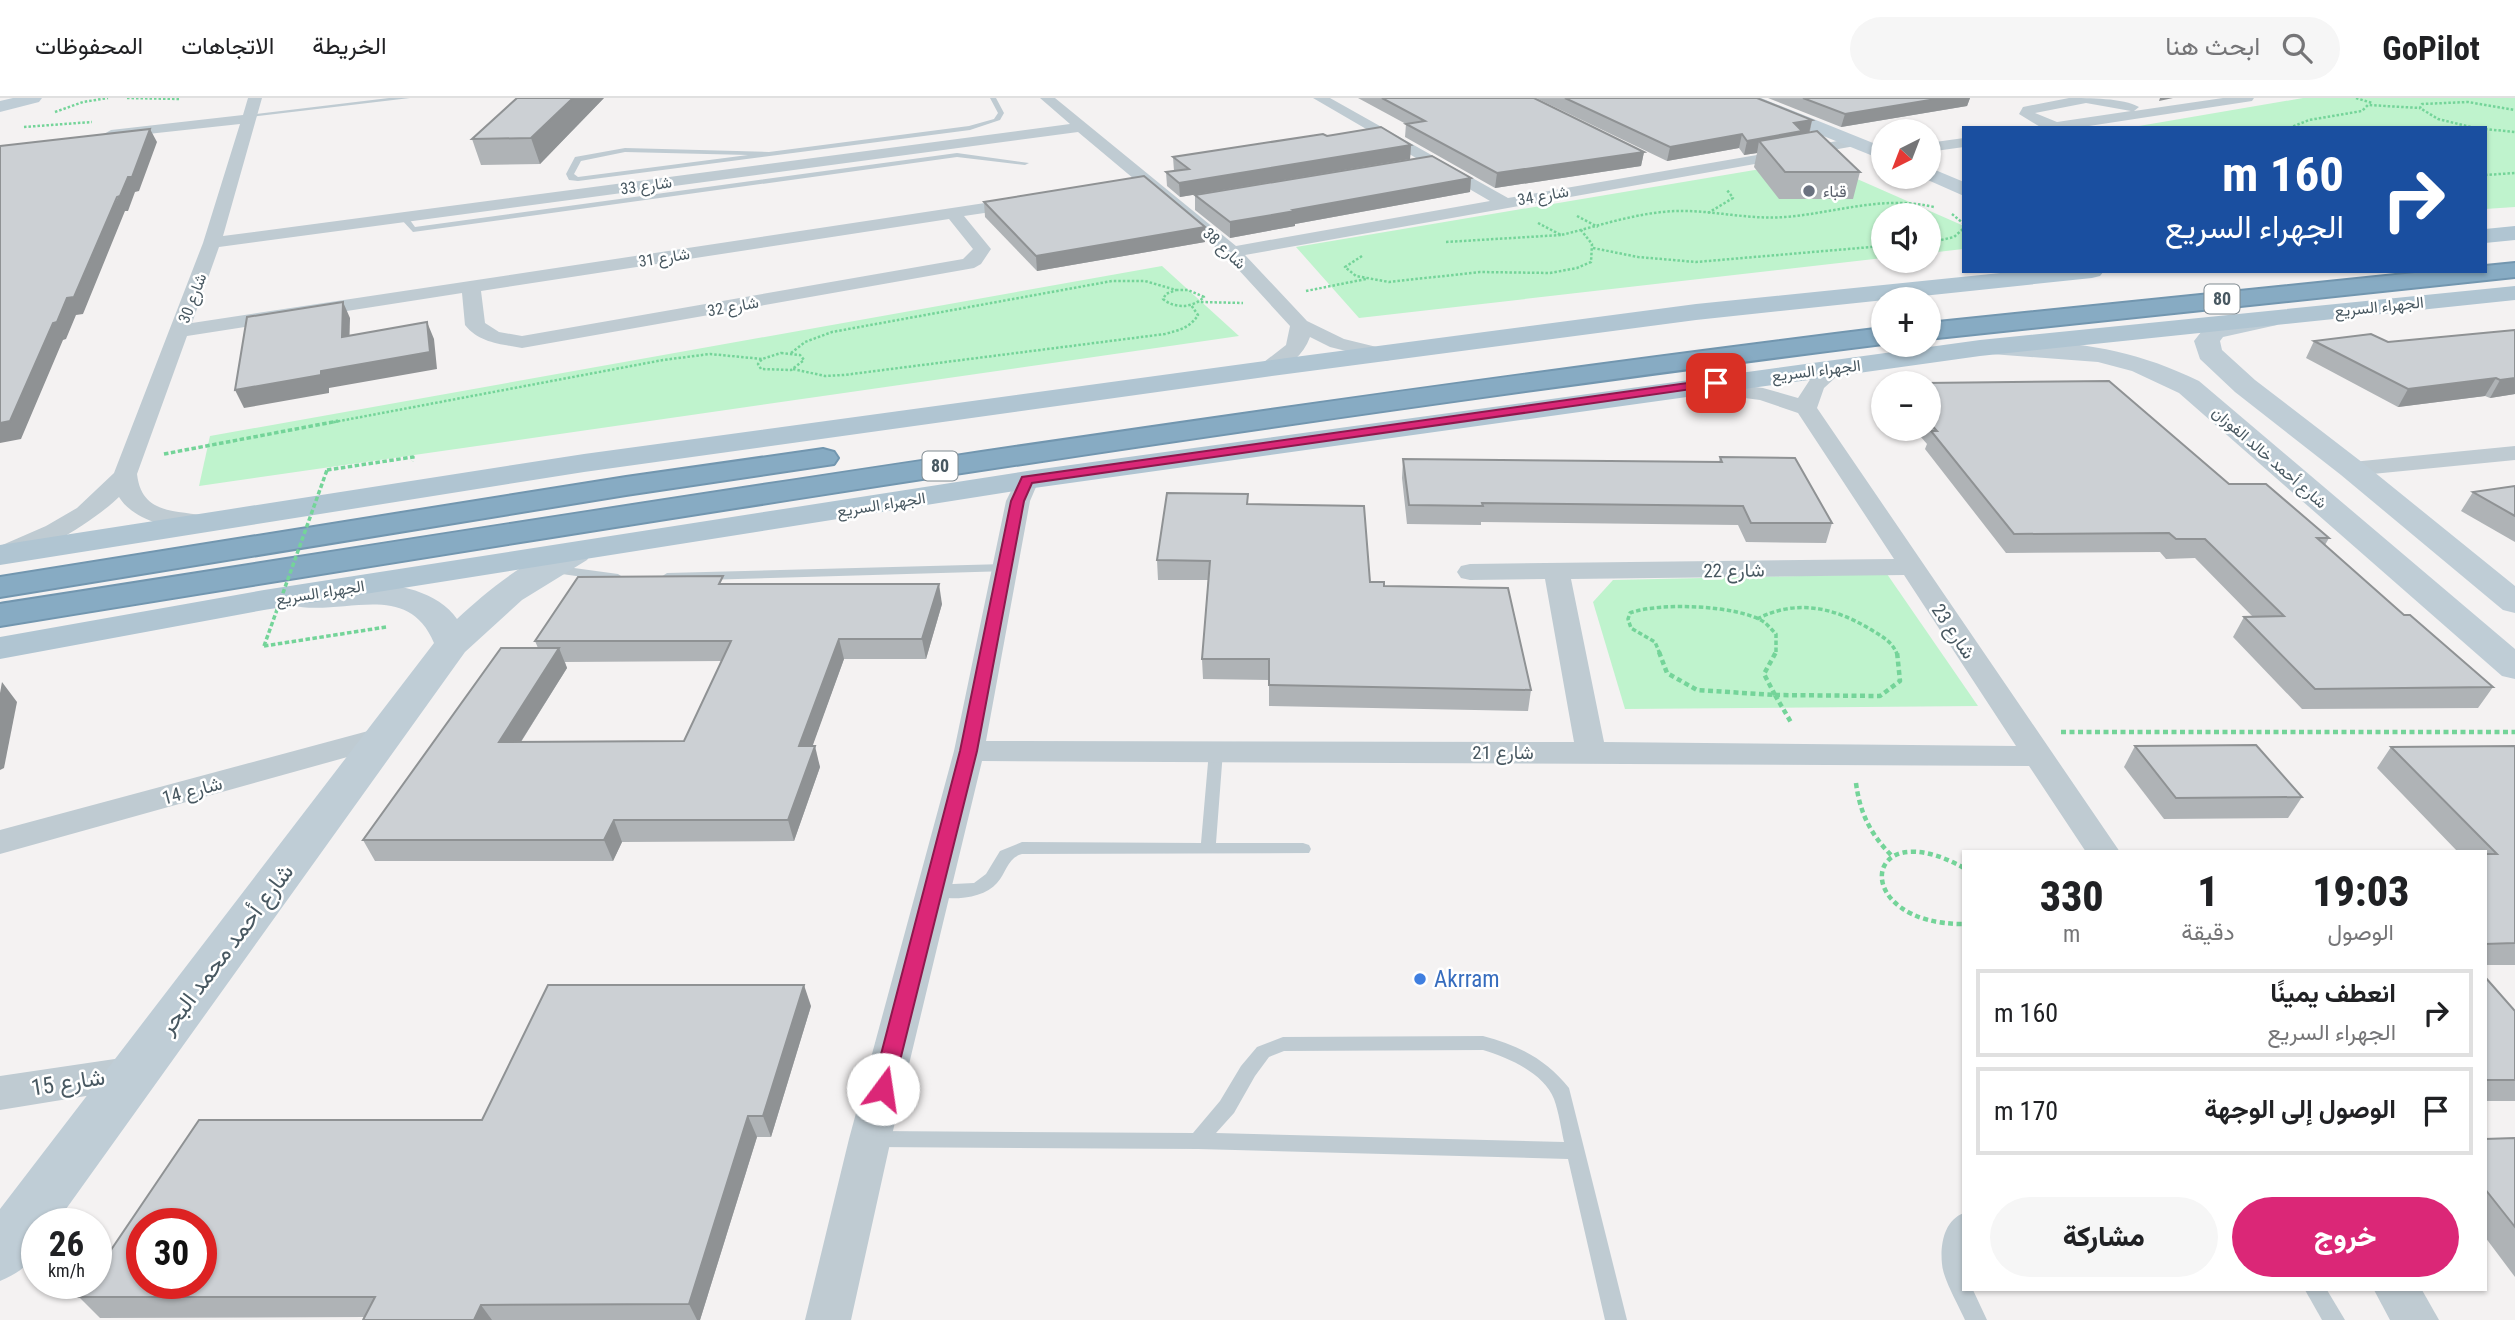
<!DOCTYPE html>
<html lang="ar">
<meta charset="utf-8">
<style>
:root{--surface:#fff;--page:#f6f6f6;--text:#202124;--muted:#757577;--line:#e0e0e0;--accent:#db2777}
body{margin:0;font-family:"Roboto Condensed",Vazirmatn,sans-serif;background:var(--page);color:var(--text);direction:rtl;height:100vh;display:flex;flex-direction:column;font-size:26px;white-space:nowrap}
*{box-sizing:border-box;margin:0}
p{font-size:23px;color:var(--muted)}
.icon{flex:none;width:38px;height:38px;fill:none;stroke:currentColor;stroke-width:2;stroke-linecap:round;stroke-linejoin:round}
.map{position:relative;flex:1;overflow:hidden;direction:ltr}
.sheet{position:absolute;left:1962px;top:752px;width:525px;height:441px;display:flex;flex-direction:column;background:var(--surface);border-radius:0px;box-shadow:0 2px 5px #0004;direction:rtl}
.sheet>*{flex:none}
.hud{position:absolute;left:1962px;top:28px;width:525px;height:147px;border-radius:0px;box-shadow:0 2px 5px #0004;direction:rtl;background:#1a4fa0;color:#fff;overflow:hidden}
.needle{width:46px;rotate:222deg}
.buttons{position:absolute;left:1871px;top:21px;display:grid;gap:14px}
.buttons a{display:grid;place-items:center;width:70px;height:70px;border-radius:50%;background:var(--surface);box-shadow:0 2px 5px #0004;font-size:35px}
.speed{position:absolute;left:21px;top:1110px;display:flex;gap:14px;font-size:35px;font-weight:700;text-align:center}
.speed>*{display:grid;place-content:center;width:91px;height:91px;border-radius:50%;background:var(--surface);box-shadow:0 2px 5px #0004;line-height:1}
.speed small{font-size:18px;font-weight:400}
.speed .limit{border:10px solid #d22;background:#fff;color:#111}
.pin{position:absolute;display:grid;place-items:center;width:60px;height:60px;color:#fff;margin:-30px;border-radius:14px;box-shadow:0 4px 10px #0006}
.me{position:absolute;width:77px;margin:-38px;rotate:14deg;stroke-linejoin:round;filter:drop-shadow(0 0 5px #0008)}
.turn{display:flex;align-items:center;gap:24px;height:147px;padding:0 28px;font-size:32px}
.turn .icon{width:91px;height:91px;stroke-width:2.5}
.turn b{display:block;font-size:49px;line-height:60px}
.eta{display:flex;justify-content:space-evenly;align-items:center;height:119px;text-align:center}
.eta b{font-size:42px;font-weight:800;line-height:49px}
.action{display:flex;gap:14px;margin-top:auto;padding:14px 28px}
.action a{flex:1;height:80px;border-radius:42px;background:var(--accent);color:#fff;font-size:28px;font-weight:800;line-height:80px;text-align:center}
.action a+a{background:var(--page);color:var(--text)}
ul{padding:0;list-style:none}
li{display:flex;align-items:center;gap:21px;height:88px;margin:0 14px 10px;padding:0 14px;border:4px solid var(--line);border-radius:0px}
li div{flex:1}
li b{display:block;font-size:26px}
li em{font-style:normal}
header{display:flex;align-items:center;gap:42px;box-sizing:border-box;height:98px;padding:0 35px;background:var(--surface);border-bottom:2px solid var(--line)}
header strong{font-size:33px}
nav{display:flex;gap:38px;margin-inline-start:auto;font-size:24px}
.search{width:490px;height:63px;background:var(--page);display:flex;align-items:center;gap:18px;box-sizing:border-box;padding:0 24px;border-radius:38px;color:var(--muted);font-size:26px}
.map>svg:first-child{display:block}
</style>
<header>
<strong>GoPilot</strong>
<div class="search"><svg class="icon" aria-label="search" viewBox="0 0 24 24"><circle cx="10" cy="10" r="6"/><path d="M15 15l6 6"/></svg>ابحث هنا</div>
<nav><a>الخريطة</a><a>الاتجاهات</a><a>المحفوظات</a></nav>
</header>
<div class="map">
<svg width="2515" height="1222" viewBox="0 0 2515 1222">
<rect width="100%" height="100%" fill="#f4f2f2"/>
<g fill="#bff3cd">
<path d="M2303,0H2515V109L2485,111V30L2139,28Z"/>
<path d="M1814,62L1964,128L1963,151L1929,155L1928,117H1883V160L1359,220L1296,149Z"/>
<path d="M1162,168L1239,238L199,388L210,338Z"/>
<path d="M1887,476L1978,608L1625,611L1593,504L1613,482Z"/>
</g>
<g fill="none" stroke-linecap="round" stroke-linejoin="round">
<g stroke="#7296af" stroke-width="4">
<g id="highway">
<path d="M2515,165V179L1928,241V225L2434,173H2485V168Z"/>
<path d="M1883,230V246C1253,325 627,426 0,528V506C627,407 1253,308 1883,230Z"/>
<path d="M823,351L834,354L838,360L834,366L626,397L0,499V479L626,379Z"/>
</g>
</g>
<g stroke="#74d499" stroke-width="2.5" stroke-dasharray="2.5 2" stroke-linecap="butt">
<path d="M127,0L181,1"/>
<path d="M2356,0L2372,5"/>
<path d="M55,14L83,4L108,0"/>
<path d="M24,29L92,24"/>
<path d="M2289,30L2309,22L2362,13L2368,7L2420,10"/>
<path d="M2475,30L2438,21L2420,10L2422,6L2468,4L2515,12"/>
<path d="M2485,31L2515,34"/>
<path d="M2485,77L2515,75"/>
<path d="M1708,115L1733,100L1727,92"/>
<path d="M1952,116L1964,126"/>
<path d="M1577,118L1598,129"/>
<path d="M1538,125L1561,137C1599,128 1638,114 1677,113C1713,112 1749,122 1785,119C1836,115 1882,97 1934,109"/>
<path d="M1446,144L1561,137"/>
<path d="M1928,145L1954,139L1964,130"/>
<path d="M1593,150L1638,159L1696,164L1883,148"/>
<path d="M1362,158L1345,169L1356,178L1389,184L1480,174L1550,175L1577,170L1591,164L1592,146L1581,132"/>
<path d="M1176,192H1188L1204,199C1193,210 1175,211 1163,201L1166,196Z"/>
<path d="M1306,193L1366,181"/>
<path d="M1201,204L1243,205"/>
<path d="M781,255L800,257L804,262L791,272L761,271L758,266L762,261Z"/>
<path d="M791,255L805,244L832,234L1112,183H1145L1176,192"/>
<path d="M793,271L825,278L844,277L1165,236C1179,232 1190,230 1198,217L1191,207"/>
<path d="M329,325L663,262L710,256L762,261"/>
</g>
<g stroke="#74d499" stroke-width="3.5" stroke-dasharray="4.5 2.5" stroke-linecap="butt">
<path d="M164,356L338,323"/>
<path d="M327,372L413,359L412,363"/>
<path d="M1757,521C1796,501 1833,509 1870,531C1881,538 1892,543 1897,556"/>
<path d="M264,548L386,529"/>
<path d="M1660,556L1655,544L1631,530L1628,521L1630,515C1659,504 1738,507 1764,524C1768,527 1772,532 1776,536V556"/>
</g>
<g stroke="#74d499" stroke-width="4.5" stroke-dasharray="5 3.5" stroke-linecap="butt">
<path d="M1659,554L1667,575L1697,592L1775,597"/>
<path d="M1775,597L1880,598L1900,583L1897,554"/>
<path d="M1775,597L1792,626"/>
<path d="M1775,597L1764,576L1776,554"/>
<path d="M2061,634H2515"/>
<path d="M1856,685C1860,716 1871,737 1893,759"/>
<path d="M1964,770C1860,712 1849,827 1964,826"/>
</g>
<g fill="#bfcbd2" fill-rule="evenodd">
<path d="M389,0H410L250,19L247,17Z"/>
<path d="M990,0H996L1004,15L1000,22L970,32L578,83L569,82L566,76L575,59L625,50L769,54L969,28L994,21L998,15ZM625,54L748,57L578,79L574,76L581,63Z"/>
<path d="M957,55L1029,65L1025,67L957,59L413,134L400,120L407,118L415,129Z"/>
<path d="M1005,466L1009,467L1011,470L1009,473L667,483L661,479L667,475Z"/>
<path d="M552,467L618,476L624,480L618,484L548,474L546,471L548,468Z"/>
<path d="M1216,648L1223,653L1216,745H1303L1309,747L1311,751L1309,755L1022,756C1007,760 1007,774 997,785C983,802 947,803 927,797L925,793L927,789L933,787L974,785L986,776L1000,753L1022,744L1201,745L1209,653Z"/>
<path d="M1483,938C1518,947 1546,961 1569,990L1627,1222H1605L1568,1061L1198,1051L874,1049L867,1047L864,1041L867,1035L874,1033L1193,1035L1220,1003L1241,968L1257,949L1283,939ZM1483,952C1507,959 1544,975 1554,1001C1559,1015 1561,1030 1564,1044L1216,1035L1234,1015L1255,978L1269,959L1284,953Z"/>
<path d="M1964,1115V1192H1973L1987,1222H1965C1959,1208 1943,1181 1942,1166C1940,1147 1944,1122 1964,1115Z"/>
<path d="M2305,1192H2327L2345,1222H2322Z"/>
</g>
<g fill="#bfcbd2" fill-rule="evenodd">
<path d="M248,0H262L223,138L1070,26L1040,0H1055L1236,148L1490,103L1313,0H1330L1508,100L1855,40L1862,44L1855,48L1245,157L1307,223L1344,241L1393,253L1396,257L1393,261L1386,263L1330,249L1310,239C1303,259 1285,272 1265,277L1258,275L1255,271L1286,247L1290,228L1226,158L1078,34L219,149L192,225L1025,99L1033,104L1025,109L964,118L991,151L981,166L974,170L522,250C501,246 479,245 465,227L462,195L187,238L137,376C142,419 178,411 210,419L213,424L210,429C182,436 134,424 119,399C99,419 28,466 0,463V448L46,428L77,410L114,375L203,145L240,26L111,40L104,36L111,32L243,17ZM949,121L973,151L963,161L522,238L499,234L485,225L481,193Z"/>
<path d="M2069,0C2089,0 2123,0 2139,9L2134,13L2223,0H2254L2252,3L2076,30H2042L2019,16L2023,9ZM2086,5L2131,13L2057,24L2035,15Z"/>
<path d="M1964,40V49L1928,54V45Z"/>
<path d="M1837,263L1844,265L1847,269L1824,290L1817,310L2120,754H2086L2029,668L982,663L891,1041L851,1222H805L849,1041L954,653L1006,403L1019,377H1035L1039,382L1030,403L986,643L1574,644L1545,481L1470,482L1461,480L1457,474L1461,468L1470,466L1894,461L1798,315L1760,302L1699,294L1691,293L1688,288L1691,283L1699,282L1763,290L1798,300L1813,277ZM1904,477L2016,648L1604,644L1571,481Z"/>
<path d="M2515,348V362L2352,378L2344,376L2340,371L2344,366L2352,364Z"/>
<path d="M383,629L394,632L398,639L394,646L0,756V732Z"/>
<path d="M135,958L149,962L155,974L149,986L135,990L0,1012V978Z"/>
<path d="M2374,1192H2422L2439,1222H2390Z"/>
</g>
<g fill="#bfcdd6" fill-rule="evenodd">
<path d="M13,0H42L39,4L0,14V3Z"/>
<path d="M1736,0H1761L1883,49V62L1739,4Z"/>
<path d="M1928,69L1964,84V98L1921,79H1928Z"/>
<path d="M2268,214L2277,217L2281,222L2277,227L2223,239L2220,243L2222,252L2255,282L2363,365L2515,488V515L2503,512L2341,377L2235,294L2200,261L2194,243L2205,229L2231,220Z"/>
<path d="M2000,242C2074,243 2132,250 2199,283L2515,551V581L2502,578L2179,295L2132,273L2098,264L1991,256L1987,250L1991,244Z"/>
<path d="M575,445L587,448L592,455L587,462L522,502L465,554L56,1125H37C37,1158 31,1170 0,1183V1111L434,545C407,480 341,520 290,507L285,500L290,493C337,481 426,476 457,521C489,491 532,456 575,445Z"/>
</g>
<g fill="#b0c5d2" fill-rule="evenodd">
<path d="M2515,128V142L2485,145V131Z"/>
<path d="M2020,173H2104L2100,178L2092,180L1696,222L1265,279L584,374L0,467V447L584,356L1265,263L1696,206Z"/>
<path d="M2515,188V202L1980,258L1027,391L264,512L0,561V539L264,492L1027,373L1980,242Z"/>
</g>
<use href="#highway" fill="#87abc3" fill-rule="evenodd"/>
<path stroke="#74d499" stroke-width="3.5" stroke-dasharray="4.5 2.5" stroke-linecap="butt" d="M264,548L327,372"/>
</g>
<g fill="#afb3b6" fill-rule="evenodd">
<path d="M604,0L540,66L481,67L472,41Z"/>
<path d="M1358,0H1534L1644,54L1641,68L1495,90L1405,39L1406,26Z"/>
<path d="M1536,0H1757L1812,22L1810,34L1860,74L1853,101H1779L1754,69L1757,55L1744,57L1739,50L1667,63Z"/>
<path d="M1768,0H1970L1967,8L1841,29Z"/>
<path d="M1327,38L1411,47L1410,61L1180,99L1167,88L1166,74L1174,73L1173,59Z"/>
<path d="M1471,80L1470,94L1295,126V128L1230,140L1195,112V97Z"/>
<path d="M984,104L1205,144L1037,173L985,119Z"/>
<path d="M2515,232V296L2490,300L2485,298L2398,309L2306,260L2314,243L2388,244Z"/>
<path d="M1928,285L2229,386L2329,440L2325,447L2404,517L2493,589L2478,610L2302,611L2233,539L2244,519H2253L2195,460L2166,461L2160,454L2006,455L1925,351L1927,346L1914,331H1928Z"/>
<path d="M1720,359L1832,425L1826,445L1746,444L1738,427L1481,424V427L1407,426L1402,380L1403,361L1719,364Z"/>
<path d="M2515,388V444L2461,413L2473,394Z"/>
<path d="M1248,396V406L1370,484L1384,488L1531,592L1528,613L1269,608V582L1203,581L1202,561L1208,482H1158L1157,462Z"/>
<path d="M725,486L942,506L926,561H844L812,648L820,669L794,743L622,744L613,763H375L363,742L538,550L535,543ZM722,563L684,643L521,644L567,570L565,564Z"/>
<path d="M2135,648L2302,699L2288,720L2164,721L2124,669Z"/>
<path d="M2515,648V867H2485V754H2458L2377,670L2391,649Z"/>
<path d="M2485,879L2515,913V1003H2485Z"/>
<path d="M811,908L771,1039H757L700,1222H363L364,1219L100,1220L79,1199L482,1022Z"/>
<path d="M2515,1040V1179L2485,1139V1041Z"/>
</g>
<g fill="#8f9294">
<path d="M573,0H604L540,66L531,40Z"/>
<path d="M1942,0H1970L1967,8L1841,29L1845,16Z"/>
<path d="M2160,0H2173L2159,3Z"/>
<path d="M1812,22L1809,35L1759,43L1757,55L1744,57L1747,43L1794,25Z"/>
<path d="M150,31L157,44L139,93L135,94L128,113H125L83,216L76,217L66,241L63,242L21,341L0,345V325L67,200L128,79Z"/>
<path d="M1742,36L1739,50L1667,63L1670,49Z"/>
<path d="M1411,47L1410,61L1180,99L1179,85Z"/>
<path d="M1644,54L1641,68L1495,90L1497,75Z"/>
<path d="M1471,80L1470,94L1295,126V128L1230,140V124L1293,112Z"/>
<path d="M1205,129V144L1037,173L1036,158Z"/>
<path d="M343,204L350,220L349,256L342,239Z"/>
<path d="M427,224L434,241L437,271L329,290V295L244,310L235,292L321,273Z"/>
<path d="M2496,280L2485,298L2398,309L2408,291Z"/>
<path d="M2515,280V296L2490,300L2500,282Z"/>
<path d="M939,486L942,506L926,561L922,541Z"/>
<path d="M839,541L844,561L805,669L799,648Z"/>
<path d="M559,550L567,570L508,664L499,644Z"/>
<path d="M2,584L17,604L4,670L0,672V595Z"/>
<path d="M815,648L820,669L794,743L788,722Z"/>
<path d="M614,722L622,744L613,763L604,742Z"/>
<path d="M804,887L811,908L771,1039L763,1018Z"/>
<path d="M748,1018L757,1039L700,1222H697L689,1206Z"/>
<path d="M481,1207L492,1222H474Z"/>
</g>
<g fill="#ccd0d4" stroke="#8f9294" stroke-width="2" fill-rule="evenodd">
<path d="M517,0H573L531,40L472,41Z"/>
<path d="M1382,0H1534L1644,54L1497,75L1406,26L1425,23Z"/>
<path d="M1565,0H1757L1812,22L1794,25L1802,33L1747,43L1742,36L1670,49Z"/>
<path d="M1803,0H1942L1845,16Z"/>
<path d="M1381,29L1411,47L1179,85L1166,74L1189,71L1173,59L1323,36L1327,38Z"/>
<path d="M150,31L132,79H128L120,98L117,99L74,199L67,200L57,224L53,225L10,323L0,325V48Z"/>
<path d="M1817,33L1860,74H1785L1759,43Z"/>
<path d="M1432,58L1471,80L1293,112L1295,113L1230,124L1195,97Z"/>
<path d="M1144,78L1205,129L1036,158L984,104Z"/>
<path d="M343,204L342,239L427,224L430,254L321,273V277L235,292L247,219Z"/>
<path d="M2515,232V280L2500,282L2496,280L2408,291L2314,243L2371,236L2388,244Z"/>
<path d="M2109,283L2229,386H2266L2329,440H2317L2404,517H2410L2493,589L2315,591L2244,519L2284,518L2205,441H2176L2169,435L2014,436L1931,333H1937L1928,323V285H1924Z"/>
<path d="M1720,359L1795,360L1832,425H1751L1743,408L1482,405L1483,408L1409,407L1403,361L1722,364Z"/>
<path d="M2515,388V418L2473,394Z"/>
<path d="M1167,395L1248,396L1247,406L1364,408L1370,484H1384V488L1508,490L1531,592L1269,587V561H1202L1210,463L1157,462Z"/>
<path d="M723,478L719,486H939L922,541H839L799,648H815L788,722H614L604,742H363L501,550H559L499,644L684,643L731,543H535L578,479Z"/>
<path d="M2256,647L2302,699L2176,700L2135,648Z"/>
<path d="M2515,648V845L2485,846V756H2497L2391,649Z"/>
<path d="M2485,879L2515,913V982H2485Z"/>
<path d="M548,887H804L763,1018H748L689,1206L481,1207L474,1222H363L375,1199H79L89,1185H96V1174L199,1022H482ZM142,1125H201V1185H142Z"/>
<path d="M2515,1040V1129L2485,1091V1041Z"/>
</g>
<path fill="#db2777" stroke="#8e194d" stroke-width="2" d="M1716,281L1720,282V287L1032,385L1024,403L977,653L893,991L890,998L883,1000L875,998L872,991L960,653L1011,403L1022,379Z"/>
<circle fill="#6b7280" stroke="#fff" stroke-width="2.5" cx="1809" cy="93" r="7"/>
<circle fill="#3f7fe0" stroke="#fff" stroke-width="2.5" cx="1420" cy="881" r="7"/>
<g text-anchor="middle" stroke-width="5" stroke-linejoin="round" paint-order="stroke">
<g font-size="16" fill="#485861" stroke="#fff">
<text transform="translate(646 87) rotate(-8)" y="6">شارع 33</text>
<text transform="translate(1543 97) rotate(-10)" y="6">شارع 34</text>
<text transform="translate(1225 150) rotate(43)" y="6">شارع 38</text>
<text transform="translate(664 159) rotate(-9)" y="6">شارع 31</text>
<text transform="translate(192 200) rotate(-69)" y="6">شارع 30</text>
<text transform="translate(733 208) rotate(-10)" y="6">شارع 32</text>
<text transform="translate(2379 208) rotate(-6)" y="6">الجهراء السريع</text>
<text transform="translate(1816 272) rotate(-7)" y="6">الجهراء السريع</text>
<text transform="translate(2270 359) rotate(41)" y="6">شارع أحمد خالد الفوزان</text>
<text transform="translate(881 406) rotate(-9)" y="6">الجهراء السريع</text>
<text transform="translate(320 494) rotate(-9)" y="6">الجهراء السريع</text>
</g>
<g font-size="16" fill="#5b616d" stroke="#fff" text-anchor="start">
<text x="1823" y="99">قباء</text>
</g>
<g fill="#fff" stroke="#7f8a90" stroke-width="2">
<rect x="2204.5" y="186.5" width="35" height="29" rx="5"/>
<rect x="922.5" y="353.5" width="35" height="29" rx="5"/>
</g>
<g font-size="18" font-weight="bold" fill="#485861">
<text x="2222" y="207">80</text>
<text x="940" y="374">80</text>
</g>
<g font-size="19" fill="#485861" stroke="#fff">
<text transform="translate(1734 472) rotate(-1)" y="7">شارع 22</text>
<text transform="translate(1954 533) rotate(56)" y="7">شارع 23</text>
<text x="1503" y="661">شارع 21</text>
<text transform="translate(192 692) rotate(-15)" y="7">شارع 14</text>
</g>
<g font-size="23" fill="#485861" stroke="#fff">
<text transform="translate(226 851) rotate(-53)" y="8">شارع أحمد محمد البحر</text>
<text transform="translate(68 984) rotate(-9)" y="8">شارع 15</text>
</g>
<g font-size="23" fill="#366cbe" stroke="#fff" text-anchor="start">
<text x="1434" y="889">Akrram</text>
</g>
</g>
</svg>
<div class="buttons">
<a><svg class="needle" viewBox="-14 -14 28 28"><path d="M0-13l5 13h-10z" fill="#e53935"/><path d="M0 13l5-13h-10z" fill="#757577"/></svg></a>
<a><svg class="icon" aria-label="sound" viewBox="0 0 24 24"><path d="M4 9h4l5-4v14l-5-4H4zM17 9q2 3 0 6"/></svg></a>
<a>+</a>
<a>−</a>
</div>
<div class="speed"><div>26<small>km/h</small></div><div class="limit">30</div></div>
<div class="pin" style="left:1716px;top:285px;background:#d93025"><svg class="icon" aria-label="arrive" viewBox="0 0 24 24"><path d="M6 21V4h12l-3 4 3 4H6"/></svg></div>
<svg class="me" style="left:883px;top:991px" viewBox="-20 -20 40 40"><circle r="19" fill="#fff"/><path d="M0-13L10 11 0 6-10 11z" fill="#db2777"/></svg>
<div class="hud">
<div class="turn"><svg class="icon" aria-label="right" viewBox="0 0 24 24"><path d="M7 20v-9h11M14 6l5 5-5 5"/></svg><div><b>160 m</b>الجهراء السريع</div></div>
</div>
<section class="sheet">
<div class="eta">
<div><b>19:03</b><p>الوصول</p></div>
<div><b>1</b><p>دقيقة</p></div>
<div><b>330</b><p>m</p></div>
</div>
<ul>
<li><svg class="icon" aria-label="right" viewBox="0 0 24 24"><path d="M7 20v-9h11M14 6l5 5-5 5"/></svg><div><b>انعطف يمينًا</b><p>الجهراء السريع</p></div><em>160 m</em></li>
<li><svg class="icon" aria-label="arrive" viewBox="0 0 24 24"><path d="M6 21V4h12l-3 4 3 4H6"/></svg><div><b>الوصول إلى الوجهة</b></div><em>170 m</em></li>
</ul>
<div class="action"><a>خروج</a><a>مشاركة</a></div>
</section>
</div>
